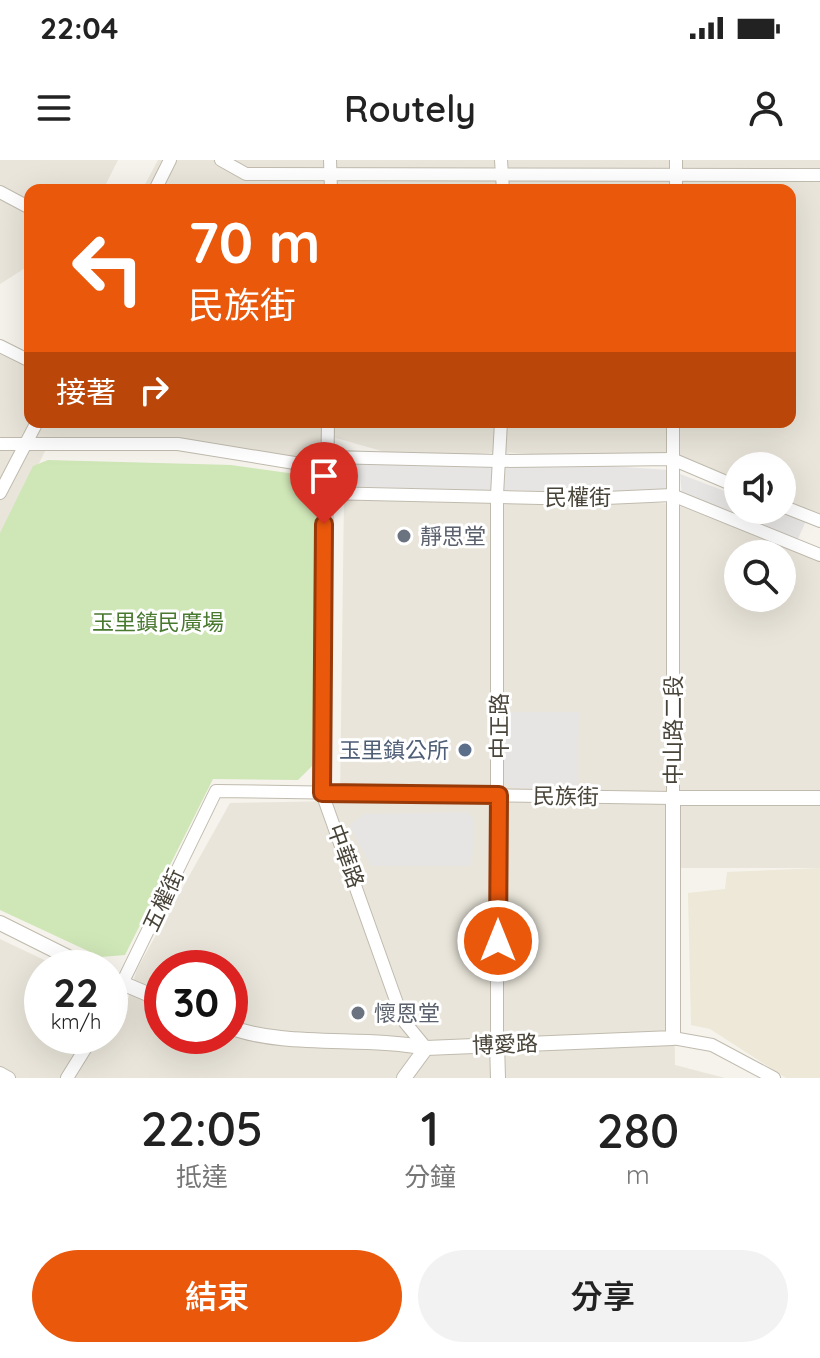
<!DOCTYPE html>
<html lang="zh-TW">
<meta charset="utf-8">
<style>
:root{--surface:#fff;--page:#f2f2f2;--text:#222;--muted:#767676;--accent:#ea580c}
body{margin:0;font-family:Quicksand,"Noto Sans TC",sans-serif;background:var(--page);color:var(--text);height:100vh;display:flex;flex-direction:column;font-size:30px;white-space:nowrap}
*{box-sizing:border-box;margin:0}
p{font-size:26px;color:var(--muted)}
.icon{flex:none;width:44px;height:44px;fill:none;stroke:currentColor;stroke-width:2;stroke-linecap:round;stroke-linejoin:round}
.map{position:relative;height:918px;overflow:hidden}
.panel{display:flex;flex-direction:column;background:var(--surface);flex:1}
.panel>*{flex:none}
.guide{position:absolute;left:24px;top:24px;width:772px;height:244px;border-radius:16px;box-shadow:0 8px 32px #0002;background:#ea580c;color:#fff;overflow:hidden}
.buttons{position:absolute;left:724px;top:292px;display:grid;gap:16px}
.buttons a{display:grid;place-items:center;width:72px;height:72px;border-radius:50%;background:var(--surface);box-shadow:0 8px 32px #0002;font-size:40px}
.speed{position:absolute;left:24px;top:790px;display:flex;gap:16px;font-size:40px;font-weight:700;text-align:center}
.speed>*{display:grid;place-content:center;width:104px;height:104px;border-radius:50%;background:var(--surface);box-shadow:0 8px 32px #0002;line-height:1}
.speed small{font-size:20px;font-weight:400}
.speed .limit{border:12px solid #d22;background:#fff;color:#111}
.pin{position:absolute;display:grid;place-items:center;width:68px;height:68px;color:#fff;margin:-82px -34px;border-radius:50% 50% 50% 0;rotate:-45deg;box-shadow:0 0 8px #0007}
.pin .icon{rotate:45deg}
.me{position:absolute;width:88px;margin:-44px;rotate:0deg;stroke-linejoin:round;filter:drop-shadow(0 0 6px #0008)}
.turn{display:flex;align-items:center;gap:28px;height:168px;padding:0 32px;font-size:36px}
.turn .icon{width:104px;height:104px;stroke-width:2.5}
.turn b{display:block;font-size:56px;line-height:68px}
.then{display:flex;align-items:center;height:76px;padding:0 32px;background:#0003;gap:16px;font-size:30px}
.eta{display:flex;justify-content:space-evenly;align-items:center;height:136px;text-align:center}
.eta b{font-size:48px;font-weight:600;line-height:56px}
.cta{display:flex;gap:16px;margin-top:auto;padding:16px 32px}
.cta a{flex:1;height:92px;border-radius:48px;background:var(--accent);color:#fff;font-size:32px;font-weight:600;line-height:92px;text-align:center}
.cta a+a{background:var(--page);color:var(--text)}
.status{display:flex;justify-content:space-between;align-items:center;height:56px;padding:0 40px;background:var(--surface);direction:ltr}
.status svg{height:22px;fill:currentColor}
header{display:flex;justify-content:space-between;align-items:center;height:104px;padding:0 32px;background:var(--surface);font-size:36px;font-weight:600}
.map>svg:first-child{display:block}
</style>
<div class="status"><b>22:04</b><svg viewBox="0 0 49 12"><path d="M0 12V9h3v3zM5 12V6h3v6zM10 12V3h3v9zM15 12V0h3v12zM26 1h20v11H26zM47 4h2v5h-2z"/></svg></div>
<header><svg class="icon" aria-label="menu" viewBox="0 0 24 24"><path d="M4 6h16M4 12h16M4 18h16"/></svg>Routely<svg class="icon" aria-label="person" viewBox="0 0 24 24"><circle cx="12" cy="8" r="4"/><path d="M4 21q1-7 8-7t8 7"/></svg></header>
<div class="map">
<svg width="820" height="918" viewBox="0 0 820 918">
<rect width="100%" height="100%" fill="#f5f3ec"/>
<g fill="#e9e5da" fill-rule="evenodd">
<path d="M0,0H118L103,30H30V105L0,124Z"/>
<path d="M158,0H820V354L782,340V306H738V325L675,303L498,292L413,300L322,274V301L246,289L51,279L0,382V192L30,208V262H790V30H142Z"/>
<path d="M344,339H596L674,344L820,400V708H672L675,905L725,918H0V779L61,808H42V876H110V831L128,839L137,809L230,643L340,641ZM738,394H782V438H738ZM162,808H230V876H162Z"/>
</g>
<path fill="#ede8d7" d="M820,708V918H786L710,869L691,865L688,733L725,729L727,712Z"/>
<path fill="#cfe6b7" d="M48,300L231,305L303,315L317,332L312,606L298,620L213,619L125,795L101,797L0,750V373L33,306Z"/>
<g fill="#e7e5e3">
<path d="M332,289L492,299V331L337,326Z"/>
<path d="M503,299L669,310V336L501,330Z"/>
<path d="M680,314L738,336V350H777L806,361L797,381L682,337Z"/>
<path d="M506,552H579L577,631L513,628L503,620Z"/>
<path d="M468,652L474,660L472,706H371L349,665L364,654Z"/>
</g>
<g fill="none" stroke-linecap="round" stroke-linejoin="round">
<g stroke="#c0bbae" stroke-width="14">
<g id="minor">
<path d="M221,0L246,14L820,15"/>
<path d="M330,0L331,30"/>
<path d="M501,0L503,30"/>
<path d="M155,30L170,0"/>
<path d="M676,30V0"/>
<path d="M0,32L30,48"/>
<path d="M0,186L30,201"/>
<path d="M328,262L322,633L403,860L426,888"/>
<path d="M0,284H178L325,308"/>
<path d="M326,297L499,301L672,299L738,327"/>
<path d="M0,333L37,262"/>
<path d="M324,333L584,339L672,335L820,395"/>
<path d="M782,346L820,361"/>
<path d="M110,848L216,631L673,638V262"/>
<path d="M673,878L712,885L774,918"/>
<path d="M497,883V335L501,262"/>
<path d="M0,913L9,918"/>
<path d="M67,918L93,876"/>
</g>
</g>
<g stroke="#c0bbae" stroke-width="16">
<g id="tertiary">
<path d="M0,763L90,808"/>
<path d="M110,818L162,840"/>
<path d="M230,867C284,888 366,876 426,888L673,878V638H820"/>
<path d="M497,883L498,918"/>
<path d="M404,918L426,888"/>
</g>
</g>
<use href="#minor" stroke="#fff" stroke-width="12"/>
<use href="#tertiary" stroke="#fff" stroke-width="14"/>
</g>
<g fill="none" stroke-linecap="round" stroke-linejoin="round">
<g stroke="#983908" stroke-width="20">
<path id="route" d="M324,364L322,633L499,635L498,781"/>
</g>
<use href="#route" stroke="#ea580c" stroke-width="14"/>
</g>
<g fill="#6b7280" stroke="#fff" stroke-width="3">
<circle cx="404" cy="376" r="8"/>
<circle cx="358" cy="853" r="8"/>
</g>
<circle fill="#5c6f8a" stroke="#fff" stroke-width="3" cx="465" cy="590" r="8"/>
<g text-anchor="middle" stroke-width="6" stroke-linejoin="round" paint-order="stroke">
<g font-size="22" fill="#494439" stroke="#fff">
<text x="578" y="345">民權街</text>
<text transform="translate(499 566) rotate(-90)" y="8">中正路</text>
<text transform="translate(673 570) rotate(-90)" y="8">中山路二段</text>
<text transform="translate(566 636) rotate(1)" y="8">民族街</text>
<text transform="translate(346 696) rotate(70)" y="8">中華路</text>
<text transform="translate(163 740) rotate(-65)" y="8">五權街</text>
<text transform="translate(505 884) rotate(-2)" y="8">博愛路</text>
</g>
<g font-size="22" fill="#5b616d" stroke="#fff" text-anchor="start">
<text x="420" y="384">靜思堂</text>
<text x="374" y="861">懷恩堂</text>
</g>
<g font-size="22" fill="#48792f" stroke="#fff">
<text x="158" y="470">玉里鎮民廣場</text>
</g>
<g font-size="22" fill="#4e5e75" stroke="#fff" text-anchor="end">
<text x="449" y="598">玉里鎮公所</text>
</g>
</g>
</svg>
<div class="buttons">
<a><svg class="icon" aria-label="sound" viewBox="0 0 24 24"><path d="M4 9h4l5-4v14l-5-4H4zM17 9q2 3 0 6"/></svg></a>
<a><svg class="icon" aria-label="search" viewBox="0 0 24 24"><circle cx="10" cy="10" r="6"/><path d="M15 15l6 6"/></svg></a>
</div>
<div class="speed"><div>22<small>km/h</small></div><div class="limit">30</div></div>
<div class="pin" style="left:324px;top:364px;background:#d93025"><svg class="icon" aria-label="arrive" viewBox="0 0 24 24"><path d="M6 21V4h12l-3 4 3 4H6"/></svg></div>
<svg class="me" style="left:498px;top:781px" viewBox="-20 -20 40 40"><circle r="17" fill="#ea580c" stroke="#fff" stroke-width="3"/><path d="M0-11L8 9 0 5-8 9z" fill="#fff"/></svg>
<div class="guide">
<div class="turn"><svg class="icon" aria-label="left" viewBox="0 0 24 24"><path d="M17 20v-9H6M10 6l-5 5 5 5"/></svg><div><b>70 m</b>民族街</div></div>
<div class="then">接著<svg class="icon" aria-label="right" viewBox="0 0 24 24"><path d="M7 20v-9h11M14 6l5 5-5 5"/></svg></div>
</div>
</div>
<section class="panel">
<div class="eta">
<div><b>22:05</b><p>抵達</p></div>
<div><b>1</b><p>分鐘</p></div>
<div><b>280</b><p>m</p></div>
</div>
<div class="cta"><a>結束</a><a>分享</a></div>
</section>
